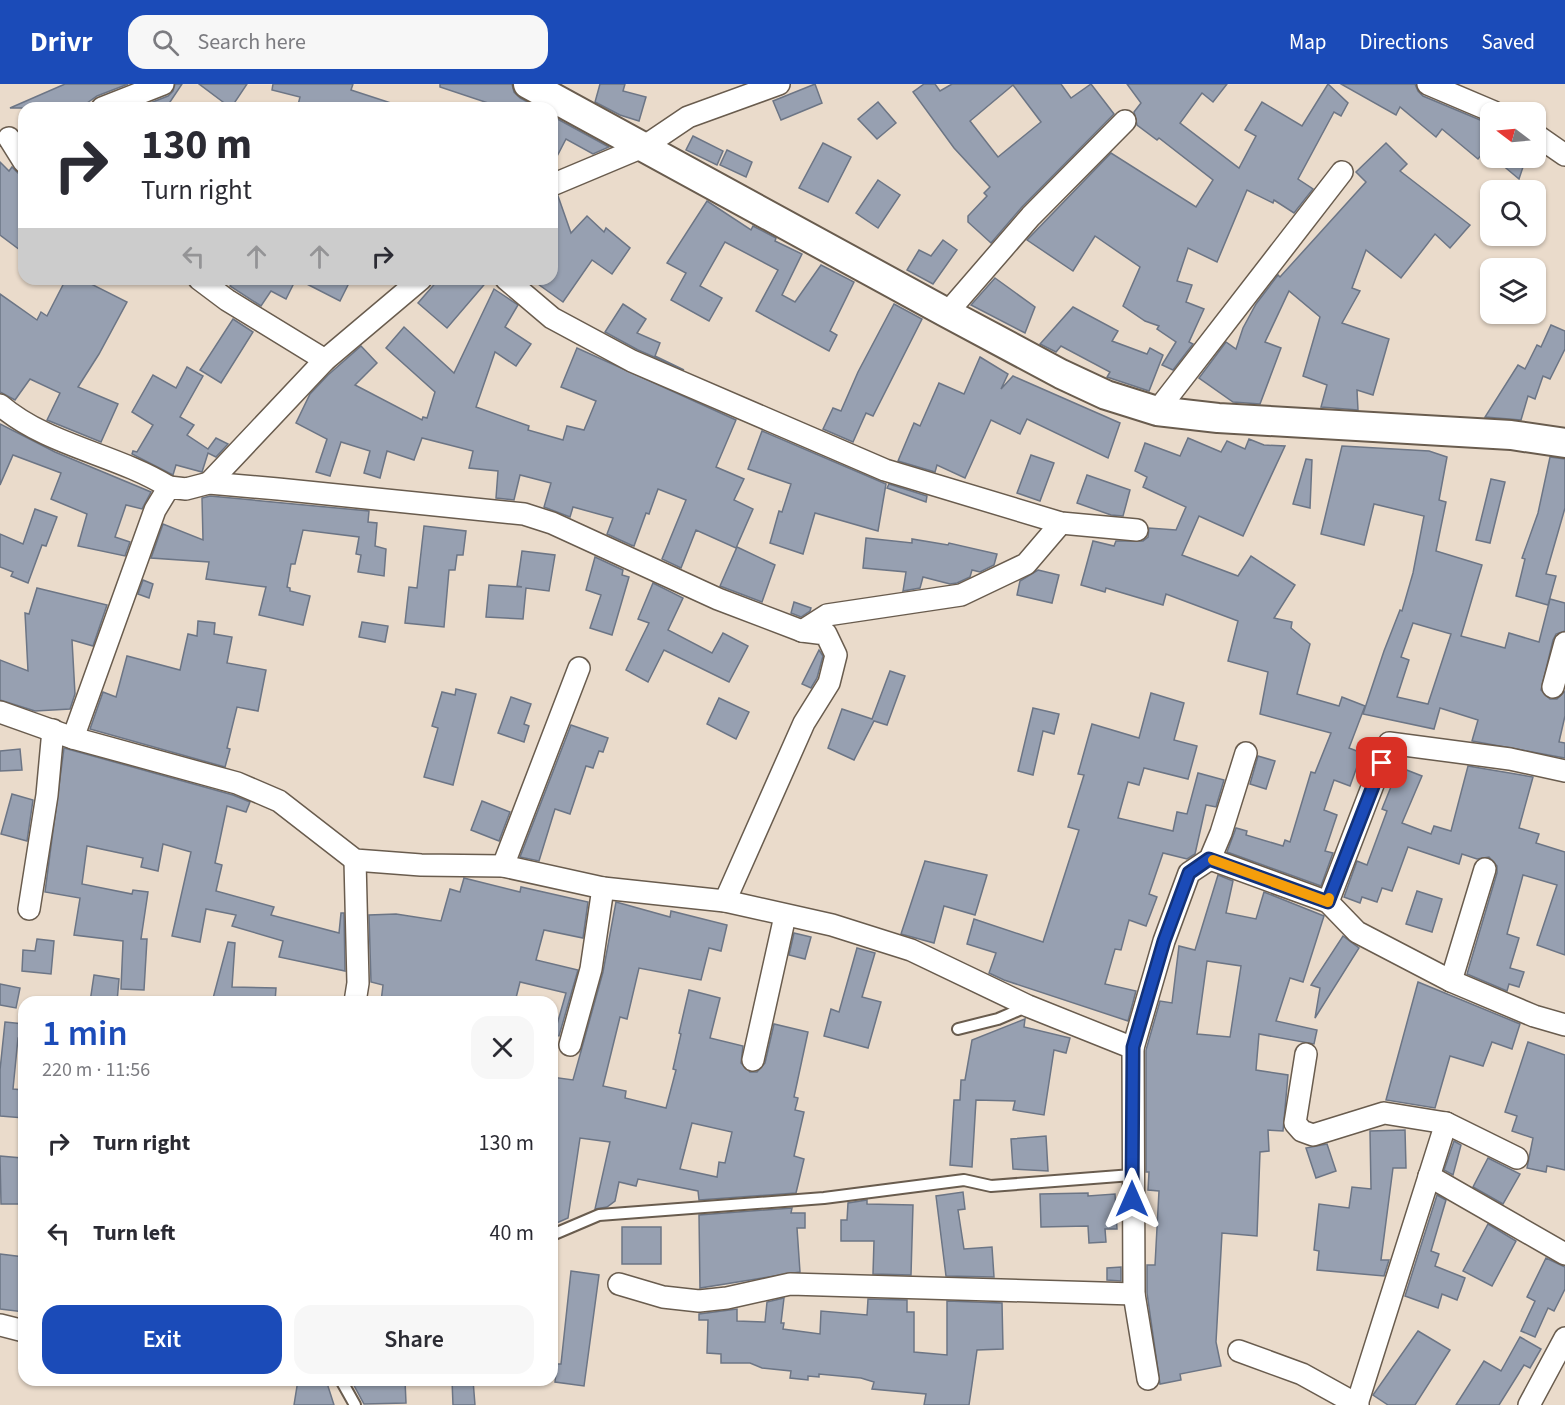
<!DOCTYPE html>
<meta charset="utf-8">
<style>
:root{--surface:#fff;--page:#f7f7f7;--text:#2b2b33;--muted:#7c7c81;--accent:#1b4bb8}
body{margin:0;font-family:"Source Sans 3",sans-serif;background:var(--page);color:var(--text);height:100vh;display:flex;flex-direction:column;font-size:22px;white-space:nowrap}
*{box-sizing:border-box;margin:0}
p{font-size:20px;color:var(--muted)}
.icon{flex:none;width:33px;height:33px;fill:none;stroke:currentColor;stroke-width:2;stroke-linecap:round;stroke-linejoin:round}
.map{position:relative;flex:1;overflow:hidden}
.sheet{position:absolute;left:18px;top:912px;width:540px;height:390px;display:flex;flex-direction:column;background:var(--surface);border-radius:18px;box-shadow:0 2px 4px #0004}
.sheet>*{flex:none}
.guide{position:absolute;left:18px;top:18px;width:540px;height:183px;border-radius:18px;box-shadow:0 2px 4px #0004;background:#fff;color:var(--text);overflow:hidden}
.needle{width:39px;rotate:286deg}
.tools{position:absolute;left:1480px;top:18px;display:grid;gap:12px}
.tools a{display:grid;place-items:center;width:66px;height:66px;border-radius:12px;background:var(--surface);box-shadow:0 2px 4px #0004;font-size:30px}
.pin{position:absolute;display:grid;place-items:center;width:51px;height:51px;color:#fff;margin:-26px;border-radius:12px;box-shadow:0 3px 9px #0006}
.me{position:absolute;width:66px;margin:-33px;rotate:0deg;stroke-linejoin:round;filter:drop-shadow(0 0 4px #0008)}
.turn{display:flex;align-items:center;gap:21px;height:126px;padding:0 24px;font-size:27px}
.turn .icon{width:78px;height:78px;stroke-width:2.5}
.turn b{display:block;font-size:42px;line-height:51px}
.lanes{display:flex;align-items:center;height:57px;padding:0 24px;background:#0003;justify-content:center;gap:30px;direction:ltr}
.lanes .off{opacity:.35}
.round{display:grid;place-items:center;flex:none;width:63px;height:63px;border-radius:18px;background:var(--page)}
.head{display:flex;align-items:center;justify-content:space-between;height:102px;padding:0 24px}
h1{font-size:36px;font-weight:600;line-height:45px;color:var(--accent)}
.action{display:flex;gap:12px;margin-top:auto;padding:12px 24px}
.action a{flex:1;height:69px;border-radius:18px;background:var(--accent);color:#fff;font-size:24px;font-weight:600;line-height:69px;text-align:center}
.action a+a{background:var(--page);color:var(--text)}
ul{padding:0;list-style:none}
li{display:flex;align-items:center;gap:18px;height:90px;padding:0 24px}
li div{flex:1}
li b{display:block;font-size:22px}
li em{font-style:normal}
header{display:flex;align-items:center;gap:36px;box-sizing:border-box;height:84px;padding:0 30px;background:var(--accent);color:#fff}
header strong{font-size:28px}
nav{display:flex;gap:33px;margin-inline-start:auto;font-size:21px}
.search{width:420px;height:54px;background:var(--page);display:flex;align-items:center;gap:15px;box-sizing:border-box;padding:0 21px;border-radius:18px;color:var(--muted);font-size:22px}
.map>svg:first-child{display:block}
</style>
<header>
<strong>Drivr</strong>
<div class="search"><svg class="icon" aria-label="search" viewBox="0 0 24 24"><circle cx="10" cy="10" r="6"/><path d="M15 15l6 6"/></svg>Search here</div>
<nav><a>Map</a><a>Directions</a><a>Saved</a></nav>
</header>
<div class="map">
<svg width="1565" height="1321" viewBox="0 0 1565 1321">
<rect width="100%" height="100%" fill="#eadbcb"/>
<g fill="#97a0b1" stroke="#6c7585" stroke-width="1.5" fill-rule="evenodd">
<path d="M65,0H128L97,12L80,24H10Z"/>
<path d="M175,0H182L166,24H137L168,12L173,7Z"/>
<path d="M199,0H247L231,24Z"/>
<path d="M273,0H353L351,6L397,21L396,24H308L298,21L300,13L272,6Z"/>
<path d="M440,0H512L514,8L520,14L538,24H503L440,3Z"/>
<path d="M600,0H625L623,7L646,13L639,37L620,31L595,18Z"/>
<path d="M815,0L822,19L781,36L773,17Z"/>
<path d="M924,0H935L940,7L952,0H1061L1071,14L1091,0L1114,30L1022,123L991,159L968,138V132L987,112L984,109L990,103L954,64L913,8ZM1013,1L1041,38L998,73L970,37Z"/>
<path d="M1127,0H1227L1213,18L1202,9L1180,39L1239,84L1256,52L1245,46L1262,18L1302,42L1328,0L1348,19L1341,32L1334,28L1298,95L1313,105L1294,129L1274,116L1273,119L1247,106L1217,178L1188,164L1177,197L1192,201L1186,218L1204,225L1189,258L1193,260L1173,286L1162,281L1176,258L1157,245L1159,242L1145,237L1123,222L1140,183L1095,152L1073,187L1027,156L1111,69L1196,123L1213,96L1159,54L1157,56L1137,41L1134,28L1141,19Z"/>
<path d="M1341,0H1415L1418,7L1423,12L1485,38L1491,43V59L1478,75L1442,45L1436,53L1400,23L1396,31Z"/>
<path d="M878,18L896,39L877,55L858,35Z"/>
<path d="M552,32L609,63L593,70L566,55L552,82Z"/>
<path d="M693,52L723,67L717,81L686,66Z"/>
<path d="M823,59L851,73L828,118L799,104Z"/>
<path d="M1386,59L1407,80L1400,87L1470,141L1450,164L1435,150L1401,194L1366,166L1352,204L1360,207L1342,239L1389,255L1373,311L1357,306L1358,326L1321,323L1327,301L1303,292L1320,233L1289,207L1265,258L1281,264L1260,320L1233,318L1199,294L1226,258L1236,265L1243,244L1256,220L1278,191L1280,193L1366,98L1356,88Z"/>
<path d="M727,66L752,78L746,93L720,81Z"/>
<path d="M1494,74H1526L1519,95Z"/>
<path d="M0,78L9,87L12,83L18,89L24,91V169L0,151Z"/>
<path d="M878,96L900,111L878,144L856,129Z"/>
<path d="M558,112L571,149L587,132L604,148L606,144L630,164L612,190L592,176L563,218L531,195H552V114Z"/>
<path d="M707,117L751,146L753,142L776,154L775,157L802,170L782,211L795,218L821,181L854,198L830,247L837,251L829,267L756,227L778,186L725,158L700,202L722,214L709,237L671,216L686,189L667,179Z"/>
<path d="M943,156L957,166L933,200L907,186L919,166L931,172Z"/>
<path d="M995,194L1035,223L1025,249L971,221Z"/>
<path d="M66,195H94L91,200L127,218L99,270L78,303L118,320L101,358L47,336L60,309L30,295L15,316L0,308V210L37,236L41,228L47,232Z"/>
<path d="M235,195H296L286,215L271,207L261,222L230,202Z"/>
<path d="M297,195H351L340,217Z"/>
<path d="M439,195H489L447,244L418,219Z"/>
<path d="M494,205L518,221L505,243L531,260L516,282L495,268L476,323L529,342L528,346L563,356L567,342L584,346L596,317L561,303L577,264L736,336L716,383L744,395L734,416L753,425L736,464L696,446L681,484L662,475L686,416L658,405L649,430L646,429L634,462L631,461L607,450L613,434L573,423L570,433L544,423L551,399L520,391L514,416L496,414L498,387L469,384L473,367L422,354L414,376L387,367L380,394L364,389L370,367L341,358L330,392L316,388L327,355L296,339L310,310L328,291L361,262L377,279L355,301L422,336L423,333L427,334L435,308L386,264L404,243L454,289Z"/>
<path d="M623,220L646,235L637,249L660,259L655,272L684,286L638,266L605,248Z"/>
<path d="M894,220L922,235L873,332L866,329L853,358L823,345L833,324L841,327L858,288Z"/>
<path d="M1073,223L1118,247L1112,257L1147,270L1150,264L1163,271L1149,307L1107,293L1110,288L1061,262L1056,268L1040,260Z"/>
<path d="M233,235L253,248L221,299L200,286Z"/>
<path d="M1551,241L1565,247V265L1550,295L1543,292L1535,315L1528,312L1521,336L1485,333L1518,281L1525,285L1537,261L1541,263Z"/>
<path d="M980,273L1008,290L1001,305L1013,292L1120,339L1108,374L1027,335L1020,350L991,336L965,394L937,381L935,388L898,377L914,339L920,342L939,299L964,310Z"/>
<path d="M187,283L203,292L180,333L194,341L187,351L208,365L216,354L228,360L216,373L208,369L202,388L176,381L173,391L132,370L133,367L137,368L153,341L132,328L153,291L176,304Z"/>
<path d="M0,340L55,368L151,408L142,425L126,421L115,453L130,458L125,472L78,462L87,430L51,415L61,389L13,371L0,401Z"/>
<path d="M762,347L886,400L878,447L815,429L803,470L770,459L779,427L782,428L791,400L748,385Z"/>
<path d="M1188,354L1221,368L1227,357L1245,365L1249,355L1264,361L1285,362L1243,452L1199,432L1182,471L1238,492L1251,472L1295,501L1274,534L1292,538L1291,544L1310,560L1297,610L1339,622L1342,613L1365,622L1349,664L1362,669L1350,702L1334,696L1324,726L1337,731L1325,767L1333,769L1321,802L1227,768L1236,744L1247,747L1246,751L1283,762L1285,756L1290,758L1311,688L1315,689L1331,649L1260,630L1268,588L1228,577L1238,537L1166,510L1163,521L1106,504L1105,508L1081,501L1093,457L1114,462L1116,457H1143L1148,453L1149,444L1176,446L1186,423L1143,403L1147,393L1135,387L1145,359L1180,372Z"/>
<path d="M1342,362L1429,367L1447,373L1439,416L1446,418L1436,467L1482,481L1461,552L1505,564L1509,549L1539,558L1550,515L1565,519V547L1556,550L1553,556L1541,606L1550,615H1557L1565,607V632L1559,658L1565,659V674L1472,657L1478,636L1440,624L1434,645L1363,630L1384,567L1400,526L1402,527L1413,489L1424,432L1374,420L1364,461L1321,450ZM1413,539L1451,550L1428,620L1397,613L1409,576L1401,573Z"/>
<path d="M1031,371L1054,379L1040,417L1017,409Z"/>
<path d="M1550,373L1565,375V424L1546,490L1556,492L1548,521L1516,512L1525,475L1522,474L1538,429Z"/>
<path d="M1306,375L1312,376L1310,424L1293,420Z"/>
<path d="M1087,391L1130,406L1123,432L1111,431L1077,419Z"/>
<path d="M1491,395L1505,398L1490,459L1476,456Z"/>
<path d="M889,400L927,412L926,418L887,404Z"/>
<path d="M210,412L369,427L368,438L377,439L375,462L386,465L384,492L358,488L361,471L356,470L359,453L303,446L295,480H291L287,503L290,504V507L310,512L303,541L259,531L266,503L206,495L209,478L151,474L163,440L203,456L202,414Z"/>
<path d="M35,425L57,433L46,462L42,461L28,499L11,492L13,488L0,483V450L23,460Z"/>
<path d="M424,442L466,447L463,471H457L455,486H449L444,543L405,539L409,503L417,504Z"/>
<path d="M866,454L912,459V455L948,461L949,459L997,470L994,481L980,488L972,486L970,493L957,499L950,500L923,493L920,504L903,507L906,488L863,484Z"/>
<path d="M737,463L775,481L762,518L720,502Z"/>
<path d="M522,467L555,471L549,507L526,504L523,535L486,533L489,501L522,503L517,502Z"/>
<path d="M595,473L623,486L622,491L629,493L612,551L590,544L601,511L586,506Z"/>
<path d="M1038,486L1059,491L1052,519L1017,511L1020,497Z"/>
<path d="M143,496L153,500L149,514L138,510Z"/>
<path d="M653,499L683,514L668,546L712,569L723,549L748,562L729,598L664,566L648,598L626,586L649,539L638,535Z"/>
<path d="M37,504L107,521L93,562L72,556L75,610L70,625L35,627L0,616V576L28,587L25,529L29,530Z"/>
<path d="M794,518L811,524L810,527L801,533L791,529Z"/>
<path d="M198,537L215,539L214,550L232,553L227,579L266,586L258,627L237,623L227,664L230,665L225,683L90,645L103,608L116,613L127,572L180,586L188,550L197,552Z"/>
<path d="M362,538L388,542L385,558L359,553Z"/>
<path d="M819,566L823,572L817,594L811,604L802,600Z"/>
<path d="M890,587L905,592L887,641L874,637L854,676L828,664L842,625L872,635Z"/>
<path d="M456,605L476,610L453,701L424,693L438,644L432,642L442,608L455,611Z"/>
<path d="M1151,609L1184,619L1174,656L1197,662L1188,695L1144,684L1139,701L1128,698L1118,734L1173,747L1177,728L1187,730L1198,689L1224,696L1216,723L1206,721L1195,770L1187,775L1163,769L1149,810L1157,813L1146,842L1129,836L1121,866L1115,865L1105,900L1136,907L1128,937L1004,896L989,889L996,869L967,860L974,835L1043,858L1079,746L1068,743L1084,691L1078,690L1092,640L1139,654Z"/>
<path d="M511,613L531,620L524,640L529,642L524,658L498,649Z"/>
<path d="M719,614L749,628L736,655L707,640Z"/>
<path d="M1033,624L1059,630L1054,650L1043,647L1033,691L1018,687Z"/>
<path d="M571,641L608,654L603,668L599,667L593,684L586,682L570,730L555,725L539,777L520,773Z"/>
<path d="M64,664L233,711L250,718L246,728L227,722L215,779L222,781L216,807L274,823L271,831L339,849L341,829H344L345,887L279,873L283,857L232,842L236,831L206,825L200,858L172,852L191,768L163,760L158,787L141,783L143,774L87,762L82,800L132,810L133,806L148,808L141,855H147L144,906L121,905L123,857L74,851L80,814L45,808Z"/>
<path d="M20,665L22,686L0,687V667Z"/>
<path d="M1258,672L1275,677L1266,705L1250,700Z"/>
<path d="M1468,682L1533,693L1519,744L1539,750L1536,759L1565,768V871L1537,861L1557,801L1523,791L1507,850L1519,854L1510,884L1524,888L1519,903L1509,900L1507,907L1467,890L1497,789V782L1489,773L1477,775L1462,770L1459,780L1408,763L1392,807L1382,804L1377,818L1362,813L1360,819L1344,813L1357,777L1367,781L1387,727L1382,725L1399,683L1422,692L1402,739L1431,750L1434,742L1451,747Z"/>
<path d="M12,710L33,716L27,757L1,750Z"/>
<path d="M482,717L510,728L499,757L471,746Z"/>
<path d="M925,777L987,791L975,831L944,822L934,859L901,850Z"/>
<path d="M1218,791L1233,797L1226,829L1256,835L1264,808L1324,832L1303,898L1290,894L1276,937L1317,946L1314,960L1259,950L1256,986L1288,991L1283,1047L1268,1046L1269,1067L1260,1068L1257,1152L1222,1149L1216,1258L1221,1282L1180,1290L1181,1296L1160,1300L1147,1209V1181H1155L1159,1107L1148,1106L1149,1088H1146V966L1160,917L1172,919L1179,862L1195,866ZM1207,877L1241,882L1230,953L1197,950Z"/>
<path d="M464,794L520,808L521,803L588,818L583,854L544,846L536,876L578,886L559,952L554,951L566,909L520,898L515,918H381L383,901L371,898L369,831L396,830L441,837L450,805L460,808Z"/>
<path d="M1417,807L1442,815L1432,848L1406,840Z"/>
<path d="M616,818L670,833L671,827L727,841L721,867L709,864L701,896L639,884L627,935L620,933L603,1002L626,1007L625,1014L666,1024L676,986L673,985L681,950L679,949L689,906L720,914L710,954L743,962L741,979L750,988H757L765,979L774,940L808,948L794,1013L798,1014L795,1026L804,1028L794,1072L804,1075L796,1109L699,1116L698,1107L638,1095L636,1102L619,1098L615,1117L607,1123L595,1125L610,1058L580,1054L568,1134L552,1141V993L573,996L603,888ZM692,1039L732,1048L725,1079L719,1078L717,1093L680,1085Z"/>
<path d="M794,849L811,853L805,875L789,871Z"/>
<path d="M1343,852L1359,864L1315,934L1320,904L1311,901Z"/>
<path d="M37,855L54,857L51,890L22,887L23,866L35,867Z"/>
<path d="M228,858L235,859L232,903L276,904L275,918H212Z"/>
<path d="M857,864L875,869L862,913L881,918L868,964L824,952L831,925L839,928Z"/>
<path d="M94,891L119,895L117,918H90Z"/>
<path d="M1418,898L1520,940L1512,965L1492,958L1483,982L1450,972L1435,1024L1386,1016Z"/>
<path d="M0,900L20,904L16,924L0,921Z"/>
<path d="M1025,935L1024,943L1070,954L1066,969L1054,966L1044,1031L1013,1026L1015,1017L976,1016L972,1083L950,1081L954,1016H960L961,996H965L972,956Z"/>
<path d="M5,938L24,940V955L18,954L13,1005L24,1006V1034L0,1032V986Z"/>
<path d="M1528,958L1565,971V1086L1547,1082L1546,1088L1527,1084L1533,1054L1512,1047L1517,1032L1505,1028Z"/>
<path d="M1405,1046L1406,1084H1393L1381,1176H1389L1384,1192L1317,1186L1319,1167L1314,1166L1319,1120L1349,1124L1352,1103L1371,1105L1370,1047Z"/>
<path d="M1046,1052L1048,1087L1013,1085L1011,1055Z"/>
<path d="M1454,1057L1461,1061L1453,1091L1444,1086Z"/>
<path d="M1327,1060L1336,1087L1316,1094L1306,1064Z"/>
<path d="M0,1072L22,1074L20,1105H24V1120H1Z"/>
<path d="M1488,1074L1520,1090L1503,1120L1473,1103Z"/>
<path d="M963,1108L965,1125L958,1126L964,1165L992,1163L994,1193L946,1192L936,1112Z"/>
<path d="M1088,1109V1112L1115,1110L1117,1145H1105L1106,1158L1089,1159L1088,1142L1041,1143L1040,1110Z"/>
<path d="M1437,1111L1446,1116L1431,1167L1439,1170L1435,1182L1465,1194L1457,1216L1442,1210L1438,1224L1405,1212Z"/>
<path d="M867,1116V1120L913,1121L911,1191L873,1190L874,1157H841V1136H847L848,1119Z"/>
<path d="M792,1124L791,1129H805V1144H797L800,1188L700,1204L699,1131Z"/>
<path d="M1488,1140L1516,1157L1492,1202L1463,1187Z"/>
<rect x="622" y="1143" width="39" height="37"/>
<path d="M0,1170L24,1173V1228L0,1225Z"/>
<path d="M1546,1174L1565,1183V1205L1554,1227L1548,1224L1535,1253L1521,1247L1535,1217L1527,1213Z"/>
<path d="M1121,1183V1197L1107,1196V1184Z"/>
<path d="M571,1187L599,1191L584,1302L555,1298L557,1280H561Z"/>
<path d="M784,1214L781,1239H784L783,1245L820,1250L821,1227L867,1231L868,1215L907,1216V1228H914V1268L947,1271V1217L1002,1219L1003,1265L977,1266L969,1321H924L926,1310L872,1305L874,1298L861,1294L819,1290V1293L808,1292V1296L790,1294L791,1287L762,1284L750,1279H721V1270L707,1269L708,1236H699V1230L737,1225V1237L765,1238L767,1218Z"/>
<path d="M1418,1247L1450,1266L1415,1321H1388L1373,1311Z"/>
<path d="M1520,1253L1541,1265L1530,1284L1524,1281L1499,1321H1456L1484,1277L1501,1287Z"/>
<path d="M298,1296H326L334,1321H294Z"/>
<path d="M351,1296H405L406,1319L364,1320Z"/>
<path d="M452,1296H473L475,1321H453Z"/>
</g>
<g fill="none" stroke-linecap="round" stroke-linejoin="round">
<g stroke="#695c4e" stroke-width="14">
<g id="service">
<path d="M958,945L998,935L1026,923"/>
<path d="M552,1151L599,1131L824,1114L964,1096L991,1102L1132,1091"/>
<path d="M341,1296L355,1321"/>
</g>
</g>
<g stroke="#695c4e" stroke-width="24">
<g id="minor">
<path d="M1428,0L1494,28"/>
<path d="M102,24L163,0"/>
<path d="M1536,51L1565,71"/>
<path d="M9,54L24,78"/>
<path d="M552,101L645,62L688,33L779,0"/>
<path d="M199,195L227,216L325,276"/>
<path d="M506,195L552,234L632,277L885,386L1061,439L1137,446"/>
<path d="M947,229L1031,132L1125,37"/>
<path d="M0,321C48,362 116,370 169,403"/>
<path d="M1157,327L1342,88"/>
<path d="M209,399L325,276L421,195"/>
<path d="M802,547L827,531L961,511L1026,480L1061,439"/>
<path d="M1553,603L1565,559"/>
<path d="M0,628L73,654L237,699L279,717L355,776L421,781L503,782L603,804L725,817L832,841L911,866L1028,922L1133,964"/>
<path d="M73,654L155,426L169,403L186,405L209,399L278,405L524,430L552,439L718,515L802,547L826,550L836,571L829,599L804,639L725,817"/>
<path d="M1210,775L1328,818L1357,848L1451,897L1534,932L1565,941"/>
<path d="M355,776L358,899L355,918"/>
<path d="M503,782L579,584"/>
<path d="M1328,818L1389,659L1510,675L1565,687"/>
<path d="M29,825L47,711L53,646"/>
<path d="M1451,897L1485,785"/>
<path d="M570,961L591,885L603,804"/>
<path d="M1306,970L1295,1039L1302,1047L1313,1051L1384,1029L1446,1039L1517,1074"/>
<path d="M753,976L785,832"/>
<path d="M1429,1092L1565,1170"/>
<path d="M619,1200L663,1213L699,1217L727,1214L790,1200L1134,1210"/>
<path d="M0,1241L24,1247"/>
<path d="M1239,1267L1302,1290L1358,1321"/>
<path d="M1148,1295L1134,1210L1133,964L1164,857L1189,789L1210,775L1221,749L1246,669"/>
<path d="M1357,1320L1446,1039"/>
<path d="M1529,1321L1565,1254"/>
</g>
</g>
<g stroke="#695c4e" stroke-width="32">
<path id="secondary" d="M528,0L947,229L1061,290L1106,311L1157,327L1218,334L1511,351L1565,359"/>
</g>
<use href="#service" stroke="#fff" stroke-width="10"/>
<use href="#minor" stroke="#fff" stroke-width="21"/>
<use href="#secondary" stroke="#fff" stroke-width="28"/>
</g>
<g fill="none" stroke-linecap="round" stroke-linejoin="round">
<g stroke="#123178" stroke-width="15">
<path id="route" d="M1132,1115L1133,963L1164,857L1189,789L1209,775L1328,818L1382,679"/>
</g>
<use href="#route" stroke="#1b4bb8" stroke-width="10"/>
<path stroke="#f59e0b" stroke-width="10" d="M1213,776L1328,818L1329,814"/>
</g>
</svg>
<div class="tools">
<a><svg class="needle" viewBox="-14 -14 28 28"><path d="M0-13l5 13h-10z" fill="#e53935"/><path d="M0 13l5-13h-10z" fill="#7c7c81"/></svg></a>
<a><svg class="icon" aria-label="search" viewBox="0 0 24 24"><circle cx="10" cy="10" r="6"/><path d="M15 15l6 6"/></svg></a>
<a><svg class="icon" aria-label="layers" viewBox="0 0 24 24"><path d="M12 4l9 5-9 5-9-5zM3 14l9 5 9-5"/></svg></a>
</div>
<div class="pin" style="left:1382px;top:679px;background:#d93025"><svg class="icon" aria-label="arrive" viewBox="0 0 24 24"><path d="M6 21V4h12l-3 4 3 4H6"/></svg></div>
<svg class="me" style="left:1132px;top:1115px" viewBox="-20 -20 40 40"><path d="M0-17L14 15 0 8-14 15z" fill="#1b4bb8" stroke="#fff" stroke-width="4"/></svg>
<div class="guide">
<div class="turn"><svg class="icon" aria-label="right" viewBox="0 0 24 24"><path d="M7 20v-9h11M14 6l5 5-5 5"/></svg><div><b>130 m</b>Turn right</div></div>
<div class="lanes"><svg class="icon off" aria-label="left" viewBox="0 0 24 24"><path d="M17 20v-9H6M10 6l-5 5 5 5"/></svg><svg class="icon off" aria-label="ahead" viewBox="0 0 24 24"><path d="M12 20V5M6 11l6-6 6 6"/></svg><svg class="icon off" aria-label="ahead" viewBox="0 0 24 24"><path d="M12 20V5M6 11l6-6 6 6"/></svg><svg class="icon" aria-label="right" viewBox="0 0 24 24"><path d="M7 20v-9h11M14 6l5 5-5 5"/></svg></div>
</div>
<section class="sheet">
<div class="head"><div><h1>1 min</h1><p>220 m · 11:56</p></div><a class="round"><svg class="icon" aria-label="close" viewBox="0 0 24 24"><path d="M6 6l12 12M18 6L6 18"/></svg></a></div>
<ul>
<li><svg class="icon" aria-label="right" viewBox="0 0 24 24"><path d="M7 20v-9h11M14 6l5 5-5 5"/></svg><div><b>Turn right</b></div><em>130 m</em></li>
<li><svg class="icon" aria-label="left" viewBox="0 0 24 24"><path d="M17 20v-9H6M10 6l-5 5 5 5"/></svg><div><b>Turn left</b></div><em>40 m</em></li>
</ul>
<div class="action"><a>Exit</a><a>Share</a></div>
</section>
</div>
